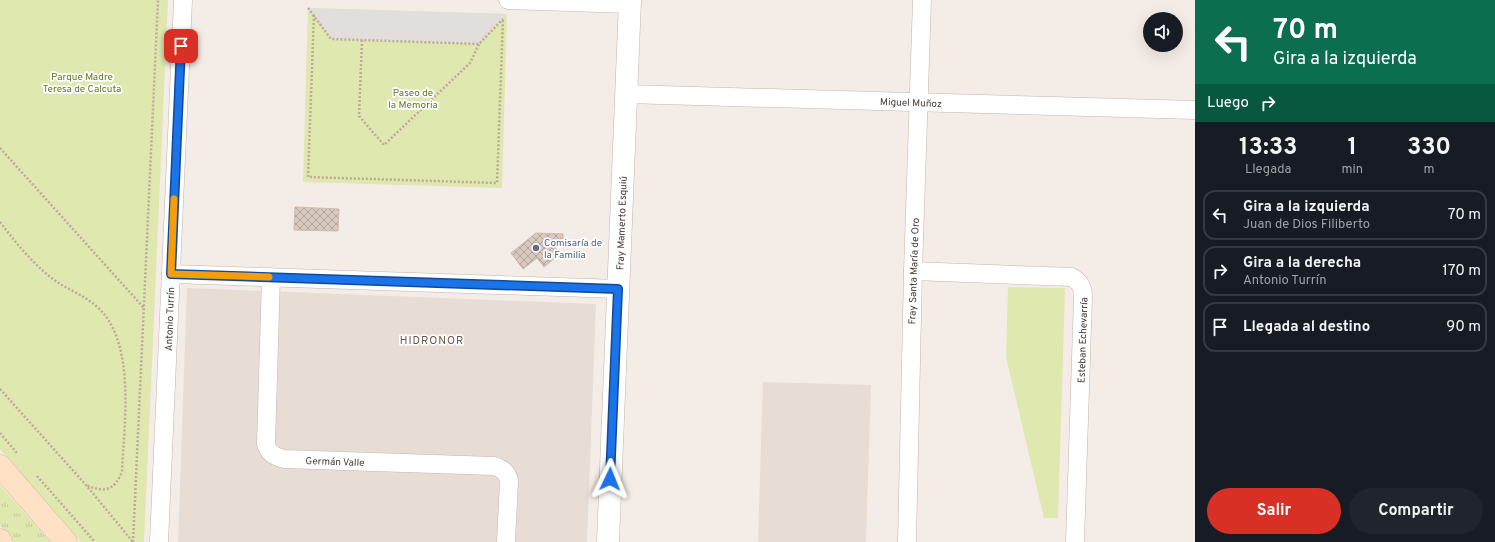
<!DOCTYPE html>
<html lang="es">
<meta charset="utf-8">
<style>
:root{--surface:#171b24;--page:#20242c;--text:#f1f3f6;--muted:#9ea1a6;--line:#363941;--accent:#d93025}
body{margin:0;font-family:Overpass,sans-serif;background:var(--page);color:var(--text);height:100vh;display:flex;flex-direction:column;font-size:15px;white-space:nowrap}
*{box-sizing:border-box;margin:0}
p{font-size:13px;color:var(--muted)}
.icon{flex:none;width:22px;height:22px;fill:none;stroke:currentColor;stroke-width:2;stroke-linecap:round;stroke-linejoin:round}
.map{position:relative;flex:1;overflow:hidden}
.side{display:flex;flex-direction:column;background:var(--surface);width:300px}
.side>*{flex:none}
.hud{background:#0b6e4f;color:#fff;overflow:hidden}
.fabs{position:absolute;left:1143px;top:12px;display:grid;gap:8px}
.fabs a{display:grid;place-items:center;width:40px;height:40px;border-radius:50%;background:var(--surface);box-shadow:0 4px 16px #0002;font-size:20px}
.pin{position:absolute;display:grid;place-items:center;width:34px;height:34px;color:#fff;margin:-17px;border-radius:8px;box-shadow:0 2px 6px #0006}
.me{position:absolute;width:44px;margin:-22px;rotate:2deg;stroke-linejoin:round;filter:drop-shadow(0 0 3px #0008)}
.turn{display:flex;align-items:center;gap:14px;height:84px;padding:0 12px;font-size:18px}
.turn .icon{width:52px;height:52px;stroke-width:2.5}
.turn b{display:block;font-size:28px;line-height:34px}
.then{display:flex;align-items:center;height:38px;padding:0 12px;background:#0003;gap:8px;font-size:15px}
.eta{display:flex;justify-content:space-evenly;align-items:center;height:68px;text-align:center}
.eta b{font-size:24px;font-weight:700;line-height:28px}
.primary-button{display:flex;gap:8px;margin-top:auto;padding:8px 12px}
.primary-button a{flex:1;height:46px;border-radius:24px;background:var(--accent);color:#fff;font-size:16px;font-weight:700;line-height:46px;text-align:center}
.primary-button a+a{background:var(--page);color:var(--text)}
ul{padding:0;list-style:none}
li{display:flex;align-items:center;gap:12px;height:50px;margin:0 8px 6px;padding:0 4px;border:2px solid var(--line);border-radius:12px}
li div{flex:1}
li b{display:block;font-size:15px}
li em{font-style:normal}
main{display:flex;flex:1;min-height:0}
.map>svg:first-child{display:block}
</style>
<main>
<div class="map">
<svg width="1195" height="542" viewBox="0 0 1195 542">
<defs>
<pattern id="grass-tufts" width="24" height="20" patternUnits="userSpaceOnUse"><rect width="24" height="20" fill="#dee8af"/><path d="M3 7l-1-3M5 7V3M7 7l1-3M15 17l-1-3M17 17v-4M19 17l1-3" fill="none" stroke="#c0c897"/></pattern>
<pattern id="building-cross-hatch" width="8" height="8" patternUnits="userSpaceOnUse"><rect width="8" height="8" fill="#d8c8bf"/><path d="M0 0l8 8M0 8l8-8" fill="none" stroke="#b1a49c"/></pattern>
</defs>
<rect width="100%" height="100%" fill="#f4ece7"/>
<g fill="#e8ddd5">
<path d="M187,288L596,304L587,542H178Z"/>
<path d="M763,382L871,385L866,542H758Z"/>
</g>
<path fill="url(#grass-tufts)" d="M0,485L50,542H14L0,526Z"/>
<g fill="#dee8af">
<path d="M0,0H168L144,542H81L0,449Z"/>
<path d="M308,8L507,14L502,188L303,182Z"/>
<path d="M1008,287L1065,288L1058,518H1044L1006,357Z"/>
</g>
<path fill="#e2dedc" d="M308,8L507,14L479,44L331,39Z"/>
<g fill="url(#building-cross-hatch)" stroke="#d0bbaf">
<path d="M295,207L339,209L338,231L294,230Z"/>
<path d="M536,233L563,234V243L551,242L560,254L544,267L537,258L523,269L511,253Z"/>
</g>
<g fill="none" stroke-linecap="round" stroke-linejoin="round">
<g stroke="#c2b5ac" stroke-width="19">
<g id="minor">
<path d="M508,0L630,4"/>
<path d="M626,94L1195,110"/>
<path d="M913,271L1071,277C1080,281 1083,287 1083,297L1075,542"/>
<path d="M171,274L618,289"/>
<path d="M271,277L266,444C269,454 274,456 284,459L494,466C503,469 507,472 509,481L506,542"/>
<path d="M159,542L183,0"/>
<path d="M907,542L913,271L922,0"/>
</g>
</g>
<g stroke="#c2b5ac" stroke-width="23">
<path id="tertiary" d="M608,542L630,0"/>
</g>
<g stroke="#d7b698" stroke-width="23">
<g id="secondary">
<path d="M0,466L66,542"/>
<path d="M0,540L1,542"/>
</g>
</g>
<g stroke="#c1a99a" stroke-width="2.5" stroke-dasharray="2 2" stroke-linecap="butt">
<path d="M308,8L331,39L479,44L503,19"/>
<path d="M314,15L308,177L497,183L503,19"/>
<path d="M362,40L359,116L384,145L470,63L479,44"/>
<path d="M0,148L144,308"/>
<path d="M0,222C16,243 32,263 54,280C67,289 83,295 95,305C137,339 124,424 122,471C115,491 104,493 86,485"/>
<path d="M0,389L86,485L133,542"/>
<path d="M0,433L17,453"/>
<path d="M37,476L95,542"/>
<path d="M133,542L158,0"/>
</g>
<use href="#minor" stroke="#fff" stroke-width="18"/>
<use href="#tertiary" stroke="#fff" stroke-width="22"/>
<use href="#secondary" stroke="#ffe2c5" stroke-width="22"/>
</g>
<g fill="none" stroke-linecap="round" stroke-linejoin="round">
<g stroke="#114b97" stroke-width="10">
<path id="route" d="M181,46L171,274L618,289L610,479"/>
</g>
<use href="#route" stroke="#1a73e8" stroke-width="7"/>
<path stroke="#f59e0b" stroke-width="7" d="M174,199L171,274L269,277"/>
</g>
<circle fill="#5c6f8a" stroke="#fff" stroke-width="1.5" cx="536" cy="248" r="4"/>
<g text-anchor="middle" stroke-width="3.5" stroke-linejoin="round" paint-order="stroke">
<g font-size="10" fill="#5c7a28" stroke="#fff">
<text x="82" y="80">Parque Madre<tspan x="82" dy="12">Teresa de Calcuta</tspan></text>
<text x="413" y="96">Paseo de<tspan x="413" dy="12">la Memoria</tspan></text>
</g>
<g font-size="10" fill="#473c36" stroke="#fff">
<text transform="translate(911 102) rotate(2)" y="4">Miguel Muñoz</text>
<text transform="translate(621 223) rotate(-88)" y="4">Fray Mamerto Esquiú</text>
<text transform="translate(913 271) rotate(-88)" y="4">Fray Santa María de Oro</text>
<text transform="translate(169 319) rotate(-88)" y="4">Antonio Turrín</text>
<text transform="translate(1082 340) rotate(-88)" y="4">Esteban Echevarría</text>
<text transform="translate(335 461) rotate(2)" y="4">Germán Valle</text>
</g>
<g font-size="10" fill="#4e5e75" stroke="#fff" text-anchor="start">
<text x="544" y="246">Comisaría de<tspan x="544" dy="12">la Familia</tspan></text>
</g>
<g font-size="11" letter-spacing="1" fill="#6a564d" stroke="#fff">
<text x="432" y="344">HIDRONOR</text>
</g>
</g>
</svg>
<div class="fabs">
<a><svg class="icon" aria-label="sound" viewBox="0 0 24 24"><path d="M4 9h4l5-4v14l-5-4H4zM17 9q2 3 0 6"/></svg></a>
</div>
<div class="pin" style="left:181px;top:46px;background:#d93025"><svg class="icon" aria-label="arrive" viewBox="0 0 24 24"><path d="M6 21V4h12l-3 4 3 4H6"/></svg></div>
<svg class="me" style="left:610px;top:479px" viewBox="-20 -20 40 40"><path d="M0-17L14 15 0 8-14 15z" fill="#1a73e8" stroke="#fff" stroke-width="4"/></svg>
</div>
<section class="side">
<div class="hud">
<div class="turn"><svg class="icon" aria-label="left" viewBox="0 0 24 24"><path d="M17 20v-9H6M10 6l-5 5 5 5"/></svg><div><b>70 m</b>Gira a la izquierda</div></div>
<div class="then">Luego<svg class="icon" aria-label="right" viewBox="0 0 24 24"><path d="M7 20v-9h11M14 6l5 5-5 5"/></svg></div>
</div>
<div class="eta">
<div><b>13:33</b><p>Llegada</p></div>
<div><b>1</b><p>min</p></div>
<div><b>330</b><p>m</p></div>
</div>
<ul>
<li><svg class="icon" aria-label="left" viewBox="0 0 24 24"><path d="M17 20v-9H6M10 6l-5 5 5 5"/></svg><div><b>Gira a la izquierda</b><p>Juan de Dios Filiberto</p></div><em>70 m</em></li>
<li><svg class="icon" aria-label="right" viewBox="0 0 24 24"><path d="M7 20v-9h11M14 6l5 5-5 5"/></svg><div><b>Gira a la derecha</b><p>Antonio Turrín</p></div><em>170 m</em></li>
<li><svg class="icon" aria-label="arrive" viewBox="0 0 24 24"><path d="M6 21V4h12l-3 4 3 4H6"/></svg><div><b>Llegada al destino</b></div><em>90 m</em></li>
</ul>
<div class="primary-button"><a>Salir</a><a>Compartir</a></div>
</section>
</main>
